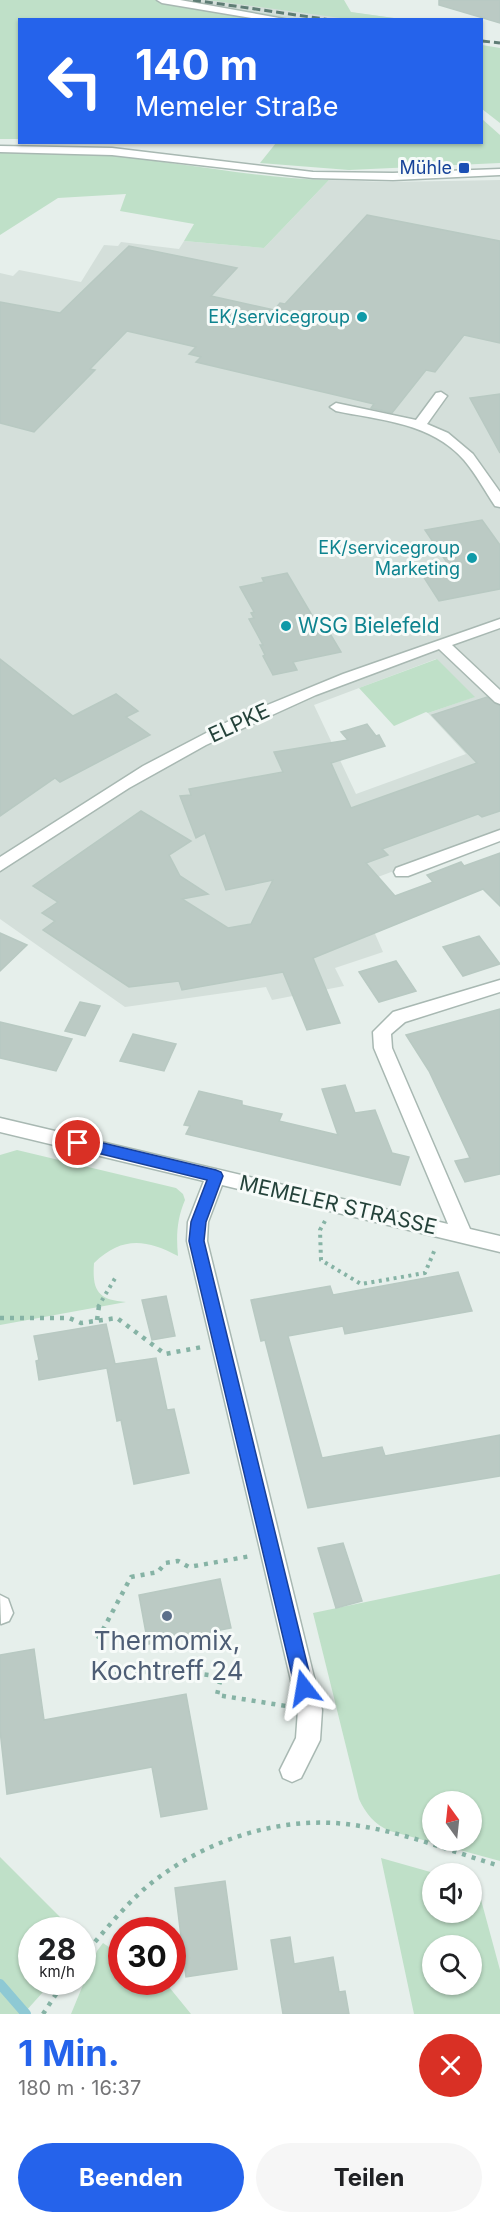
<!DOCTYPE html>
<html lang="de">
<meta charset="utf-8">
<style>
:root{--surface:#fff;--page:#f6f6f6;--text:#202124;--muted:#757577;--accent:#2563eb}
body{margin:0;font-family:Inter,sans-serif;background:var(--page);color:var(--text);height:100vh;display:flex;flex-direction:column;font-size:22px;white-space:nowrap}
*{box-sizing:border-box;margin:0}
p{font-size:20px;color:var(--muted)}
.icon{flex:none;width:33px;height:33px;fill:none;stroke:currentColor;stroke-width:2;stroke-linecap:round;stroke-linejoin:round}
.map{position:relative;height:2014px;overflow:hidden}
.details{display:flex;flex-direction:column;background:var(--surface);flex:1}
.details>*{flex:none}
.top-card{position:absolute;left:18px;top:18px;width:465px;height:126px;border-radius:0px;box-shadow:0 2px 4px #0004;background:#2563eb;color:#fff;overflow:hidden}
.needle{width:39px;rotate:345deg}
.buttons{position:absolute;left:422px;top:1791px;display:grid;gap:12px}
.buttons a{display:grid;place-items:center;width:60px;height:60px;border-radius:50%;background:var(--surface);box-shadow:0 2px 4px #0004;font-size:30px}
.speed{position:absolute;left:18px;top:1917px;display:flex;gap:12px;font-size:30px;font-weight:700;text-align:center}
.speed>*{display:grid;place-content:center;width:78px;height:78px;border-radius:50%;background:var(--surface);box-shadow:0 2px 4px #0004;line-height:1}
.speed small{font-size:15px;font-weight:400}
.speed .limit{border:9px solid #d22;background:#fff;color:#111}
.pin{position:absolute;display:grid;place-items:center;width:51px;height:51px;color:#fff;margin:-26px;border:3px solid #fff;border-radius:50%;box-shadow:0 2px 6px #0007}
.me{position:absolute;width:66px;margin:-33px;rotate:346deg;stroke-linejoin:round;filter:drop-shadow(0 0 4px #0008)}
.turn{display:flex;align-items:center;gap:21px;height:126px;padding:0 18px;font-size:27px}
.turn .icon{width:78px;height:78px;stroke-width:2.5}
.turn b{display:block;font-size:42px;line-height:51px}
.round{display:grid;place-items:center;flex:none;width:63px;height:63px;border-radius:32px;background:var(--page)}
.headline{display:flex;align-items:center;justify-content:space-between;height:102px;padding:0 18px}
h1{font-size:36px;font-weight:700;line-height:45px;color:var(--accent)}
.primary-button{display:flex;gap:12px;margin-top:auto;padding:12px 18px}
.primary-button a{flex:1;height:69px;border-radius:36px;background:var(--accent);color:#fff;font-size:24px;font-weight:700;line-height:69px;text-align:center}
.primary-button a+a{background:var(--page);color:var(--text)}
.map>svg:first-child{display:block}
</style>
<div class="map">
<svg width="500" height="2014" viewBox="0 0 500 2014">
<rect width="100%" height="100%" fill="#e6efeb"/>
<g fill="#d4dfda" fill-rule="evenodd">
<path d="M163,0H226L320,8L401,19H294Z"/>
<path d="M329,180L389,182L500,180V831L354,886L383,952L335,968L344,986L272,1000L266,987L125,1007L0,919V273L13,276L19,270L81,282L104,245L118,246L121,242L179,249L184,241L264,248ZM436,659L474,697L428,713L466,754L356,794L314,705Z"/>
</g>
<g fill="#bfe0c8" fill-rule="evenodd">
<path d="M0,0H171L303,19L220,9L281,19L20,20L19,139H0Z"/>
<path d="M207,0H344L351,12L401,19H348Z"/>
<path d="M482,45L500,48V123L482,109Z"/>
<path d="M482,119L500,135V163L349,170L260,163L276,143L482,142Z"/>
<path d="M0,153C29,149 62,152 92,154C171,160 250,178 329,180L264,248L184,241L194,224L120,211L126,194L58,198L0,235Z"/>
<path d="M437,659L475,697L428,713L426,712L394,726L359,688Z"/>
<path d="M17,1150L176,1188L183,1194L185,1200C177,1219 176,1235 178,1256C146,1239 122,1236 94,1263C92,1291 98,1300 126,1302L0,1325V1155Z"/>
<path d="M500,1574V1861L390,1831C374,1824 366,1814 359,1799L313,1613ZM432,1802H471V1840H432Z"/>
<path d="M0,1857L73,1930H32V1982H52L25,2012L27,2014H0Z"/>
<path d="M381,1858L434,1873L432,1874V1912H471V1888L480,1896L500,1970V2014H414ZM432,1946H471V1984H432Z"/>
<path d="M103,1943L121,1955L122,1982H161L169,1987L191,2014H71L97,1951Z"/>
</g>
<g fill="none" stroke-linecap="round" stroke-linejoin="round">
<path stroke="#8ec9d4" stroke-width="10" d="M0,1984L26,2014"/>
</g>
<g fill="#bbcac4" stroke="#b8c9c2" stroke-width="1.5">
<path d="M439,0H500V23L439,5Z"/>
<path d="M367,215L500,241V343L464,335L435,372L426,370L392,413L371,408L374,404L196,362L201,357L189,354L196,347L127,331L90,369L95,370L34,432L0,423V302L60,313L129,246L237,268L211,296L274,310L280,303L285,304Z"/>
<path d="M500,394V453L470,398Z"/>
<path d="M482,520L500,545V589L439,601L423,576L452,570L425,530Z"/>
<path d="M287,573L323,634L329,632L341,652L293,662L297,670L273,675L263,656L265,655L260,645H263L249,619L254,618L251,613L254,612L240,587L264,582L262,578Z"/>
<path d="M0,659L73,716L116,694L138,711L126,717L150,735L60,782L55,778L0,816Z"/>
<path d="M487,697L500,706V811L482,817L478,814L382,849L388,855L366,863L395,896L433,882L427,875L461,862L464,866L500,853V906L483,889L313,958L340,1023L307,1030L283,972L182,990L179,981L129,987L43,930L55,921L42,913L58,902L33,886L141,811L191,841L169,855L180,876L208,894L182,899L228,928L251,924L273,880L226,890L205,833L196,838L180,796L191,795L189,789L283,772L274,752L348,740L341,732L367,724L376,736L379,735L385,746L331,763L351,808L477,763L432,715Z"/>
<path d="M0,933L27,945L0,971Z"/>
<path d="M479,936L500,964L463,976L443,947Z"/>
<path d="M396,961L416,991L379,1002L359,972Z"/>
<path d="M80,1002L100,1006L85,1036L65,1031Z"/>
<path d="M500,1009V1174L465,1182L455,1161L470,1158L429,1071L406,1035Z"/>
<path d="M0,1022L72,1039L56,1071L0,1058Z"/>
<path d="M133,1034L176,1044L164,1071L120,1061Z"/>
<path d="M345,1085L355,1113L375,1110L392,1153L409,1157L400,1185L186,1134L190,1126L184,1125L199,1091L242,1101V1105L282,1114L279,1121L338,1135L322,1089Z"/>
<path d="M458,1272L472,1311L345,1334L343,1326L288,1336L322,1458L382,1447L385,1456L500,1435V1476L308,1508L265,1340L261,1341L251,1300L330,1286L333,1295Z"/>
<path d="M166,1296L175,1336L152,1340L142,1300Z"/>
<path d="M106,1324L115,1364L156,1358L167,1410L174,1409L189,1473L134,1484L121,1420L117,1421L107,1368L39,1380L36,1361L39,1360L34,1336Z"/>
<path d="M343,1543L362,1601L336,1608L318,1548Z"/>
<path d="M220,1579L231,1628L148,1644L139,1595Z"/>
<path d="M34,1649L44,1720L186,1694L207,1809L161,1817L152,1767L7,1794L0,1730V1655Z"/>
<path d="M225,1881L237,1969L186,1977L175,1888Z"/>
<path d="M290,1937L294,1964L333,1957L339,1992L345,1991L349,2014H283L271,1940Z"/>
</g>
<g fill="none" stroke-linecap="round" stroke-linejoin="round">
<g stroke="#a8b8b2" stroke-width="3">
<g id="minor">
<path d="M157,0H180L290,20H264L162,3Z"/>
<path d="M0,146L112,148L313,172L393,173L500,169V175L393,180L313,178L112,155L0,152Z"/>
<path d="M441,392L447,396L427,424L448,433L473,454L500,492V507L495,506C485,491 476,474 464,460C432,423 380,420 336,411L330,407L336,403L416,420L436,393Z"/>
<path d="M500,619V628L452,645L500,690V704L495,702L439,649L316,695L206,745L129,788L0,871V857L143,766L231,720L343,674Z"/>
<path d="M500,830V841L408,876H396L394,872L396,868Z"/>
<path d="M500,980V992L405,1022L391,1034L392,1048L470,1229L500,1236V1252L222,1185L208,1222L207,1241L322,1710L320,1740L301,1778L292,1782L283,1778L280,1770L296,1738L298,1710L187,1241L188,1222L204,1181L0,1132V1118L448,1224L374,1048L373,1032L393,1012Z"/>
<path d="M0,1595L8,1599L13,1613L9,1621L1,1624Z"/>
</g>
</g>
<g stroke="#86b3a5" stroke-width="4" stroke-dasharray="3 4.5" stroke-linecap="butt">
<path d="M325,1221L320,1230L321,1260L361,1284L425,1273L435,1249"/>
<path d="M98,1307L117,1275"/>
</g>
<g stroke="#86b3a5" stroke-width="4.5" stroke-dasharray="4 6" stroke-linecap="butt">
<path d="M0,1318H69L81,1323L117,1318L165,1354L202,1347"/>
<path d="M97,1320L99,1306"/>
<path d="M98,1639L131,1577L158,1572L165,1563L178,1561L189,1567L251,1556"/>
<path d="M105,1676C145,1670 181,1670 221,1677L217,1695L286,1706"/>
<path d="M82,1957C102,1934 121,1910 143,1890C197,1843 275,1816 346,1824C399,1830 450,1851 500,1866"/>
<path d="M43,2014L64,1982"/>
</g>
<use href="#minor" fill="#fff" fill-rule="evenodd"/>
<g stroke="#5f7d75" stroke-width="3" stroke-dasharray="8 4" stroke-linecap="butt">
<path d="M193,0L331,20"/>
<path d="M482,41L500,43"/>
</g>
</g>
<path fill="#2563eb" stroke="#184099" stroke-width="1.5" d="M78,1137L216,1170L221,1172L223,1176L206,1222L204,1241L313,1688L310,1694L304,1696L298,1694L295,1688L189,1241L191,1222L207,1180L73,1147L70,1143L73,1139Z"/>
<rect fill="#1a4fb4" stroke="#f7fbf9" stroke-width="2" x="458" y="162" width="12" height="12" rx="3"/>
<g fill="#0f9aa8" stroke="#f7fbf9" stroke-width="2">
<circle cx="362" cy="317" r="6"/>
<circle cx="472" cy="558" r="6"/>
<circle cx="286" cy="626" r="6"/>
</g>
<circle fill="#5c6f8a" stroke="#f7fbf9" stroke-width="2" cx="167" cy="1616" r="6"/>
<g text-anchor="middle" stroke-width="6" stroke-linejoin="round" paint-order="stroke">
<g font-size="18" fill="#164399" stroke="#f7fbf9" text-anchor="end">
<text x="452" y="174">Mühle</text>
</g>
<g font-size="18" fill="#0d838f" stroke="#f7fbf9" text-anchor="end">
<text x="350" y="323">EK/servicegroup</text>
<text x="460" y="554">EK/servicegroup<tspan x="460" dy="21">Marketing</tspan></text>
</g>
<g font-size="21" fill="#0d838f" stroke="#f7fbf9" text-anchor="start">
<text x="298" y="633">WSG Bielefeld</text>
</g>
<g font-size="21" fill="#24423a" stroke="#f7fbf9">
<text transform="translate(239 723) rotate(-25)" y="7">ELPKE</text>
<text transform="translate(338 1205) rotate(13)" y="7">MEMELER STRASSE</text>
</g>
<g font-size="26" fill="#4e5e75" stroke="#f7fbf9">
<text x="167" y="1650">Thermomix,<tspan x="167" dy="30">Kochtreff 24</tspan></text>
</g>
</g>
</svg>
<div class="buttons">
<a><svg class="needle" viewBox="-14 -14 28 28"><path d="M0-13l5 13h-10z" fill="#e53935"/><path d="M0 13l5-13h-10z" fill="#757577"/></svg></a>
<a><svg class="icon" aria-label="sound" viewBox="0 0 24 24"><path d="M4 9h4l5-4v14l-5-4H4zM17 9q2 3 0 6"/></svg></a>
<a><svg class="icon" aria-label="search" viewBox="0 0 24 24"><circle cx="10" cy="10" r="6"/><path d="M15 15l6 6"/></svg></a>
</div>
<div class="speed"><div>28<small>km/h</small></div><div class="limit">30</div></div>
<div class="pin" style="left:78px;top:1143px;background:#d93025"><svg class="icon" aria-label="arrive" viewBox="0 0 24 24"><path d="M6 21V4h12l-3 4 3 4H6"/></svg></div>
<svg class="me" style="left:304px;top:1688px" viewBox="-20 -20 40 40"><path d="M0-17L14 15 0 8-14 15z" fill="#2563eb" stroke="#fff" stroke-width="4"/></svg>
<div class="top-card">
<div class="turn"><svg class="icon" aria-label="left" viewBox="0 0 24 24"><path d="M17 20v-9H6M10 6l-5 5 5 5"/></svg><div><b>140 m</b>Memeler Straße</div></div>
</div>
</div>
<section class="details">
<div class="headline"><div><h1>1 Min.</h1><p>180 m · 16:37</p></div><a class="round" style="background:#d93025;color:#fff"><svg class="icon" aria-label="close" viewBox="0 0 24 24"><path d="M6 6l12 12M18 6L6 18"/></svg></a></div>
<div class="primary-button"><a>Beenden</a><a>Teilen</a></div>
</section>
